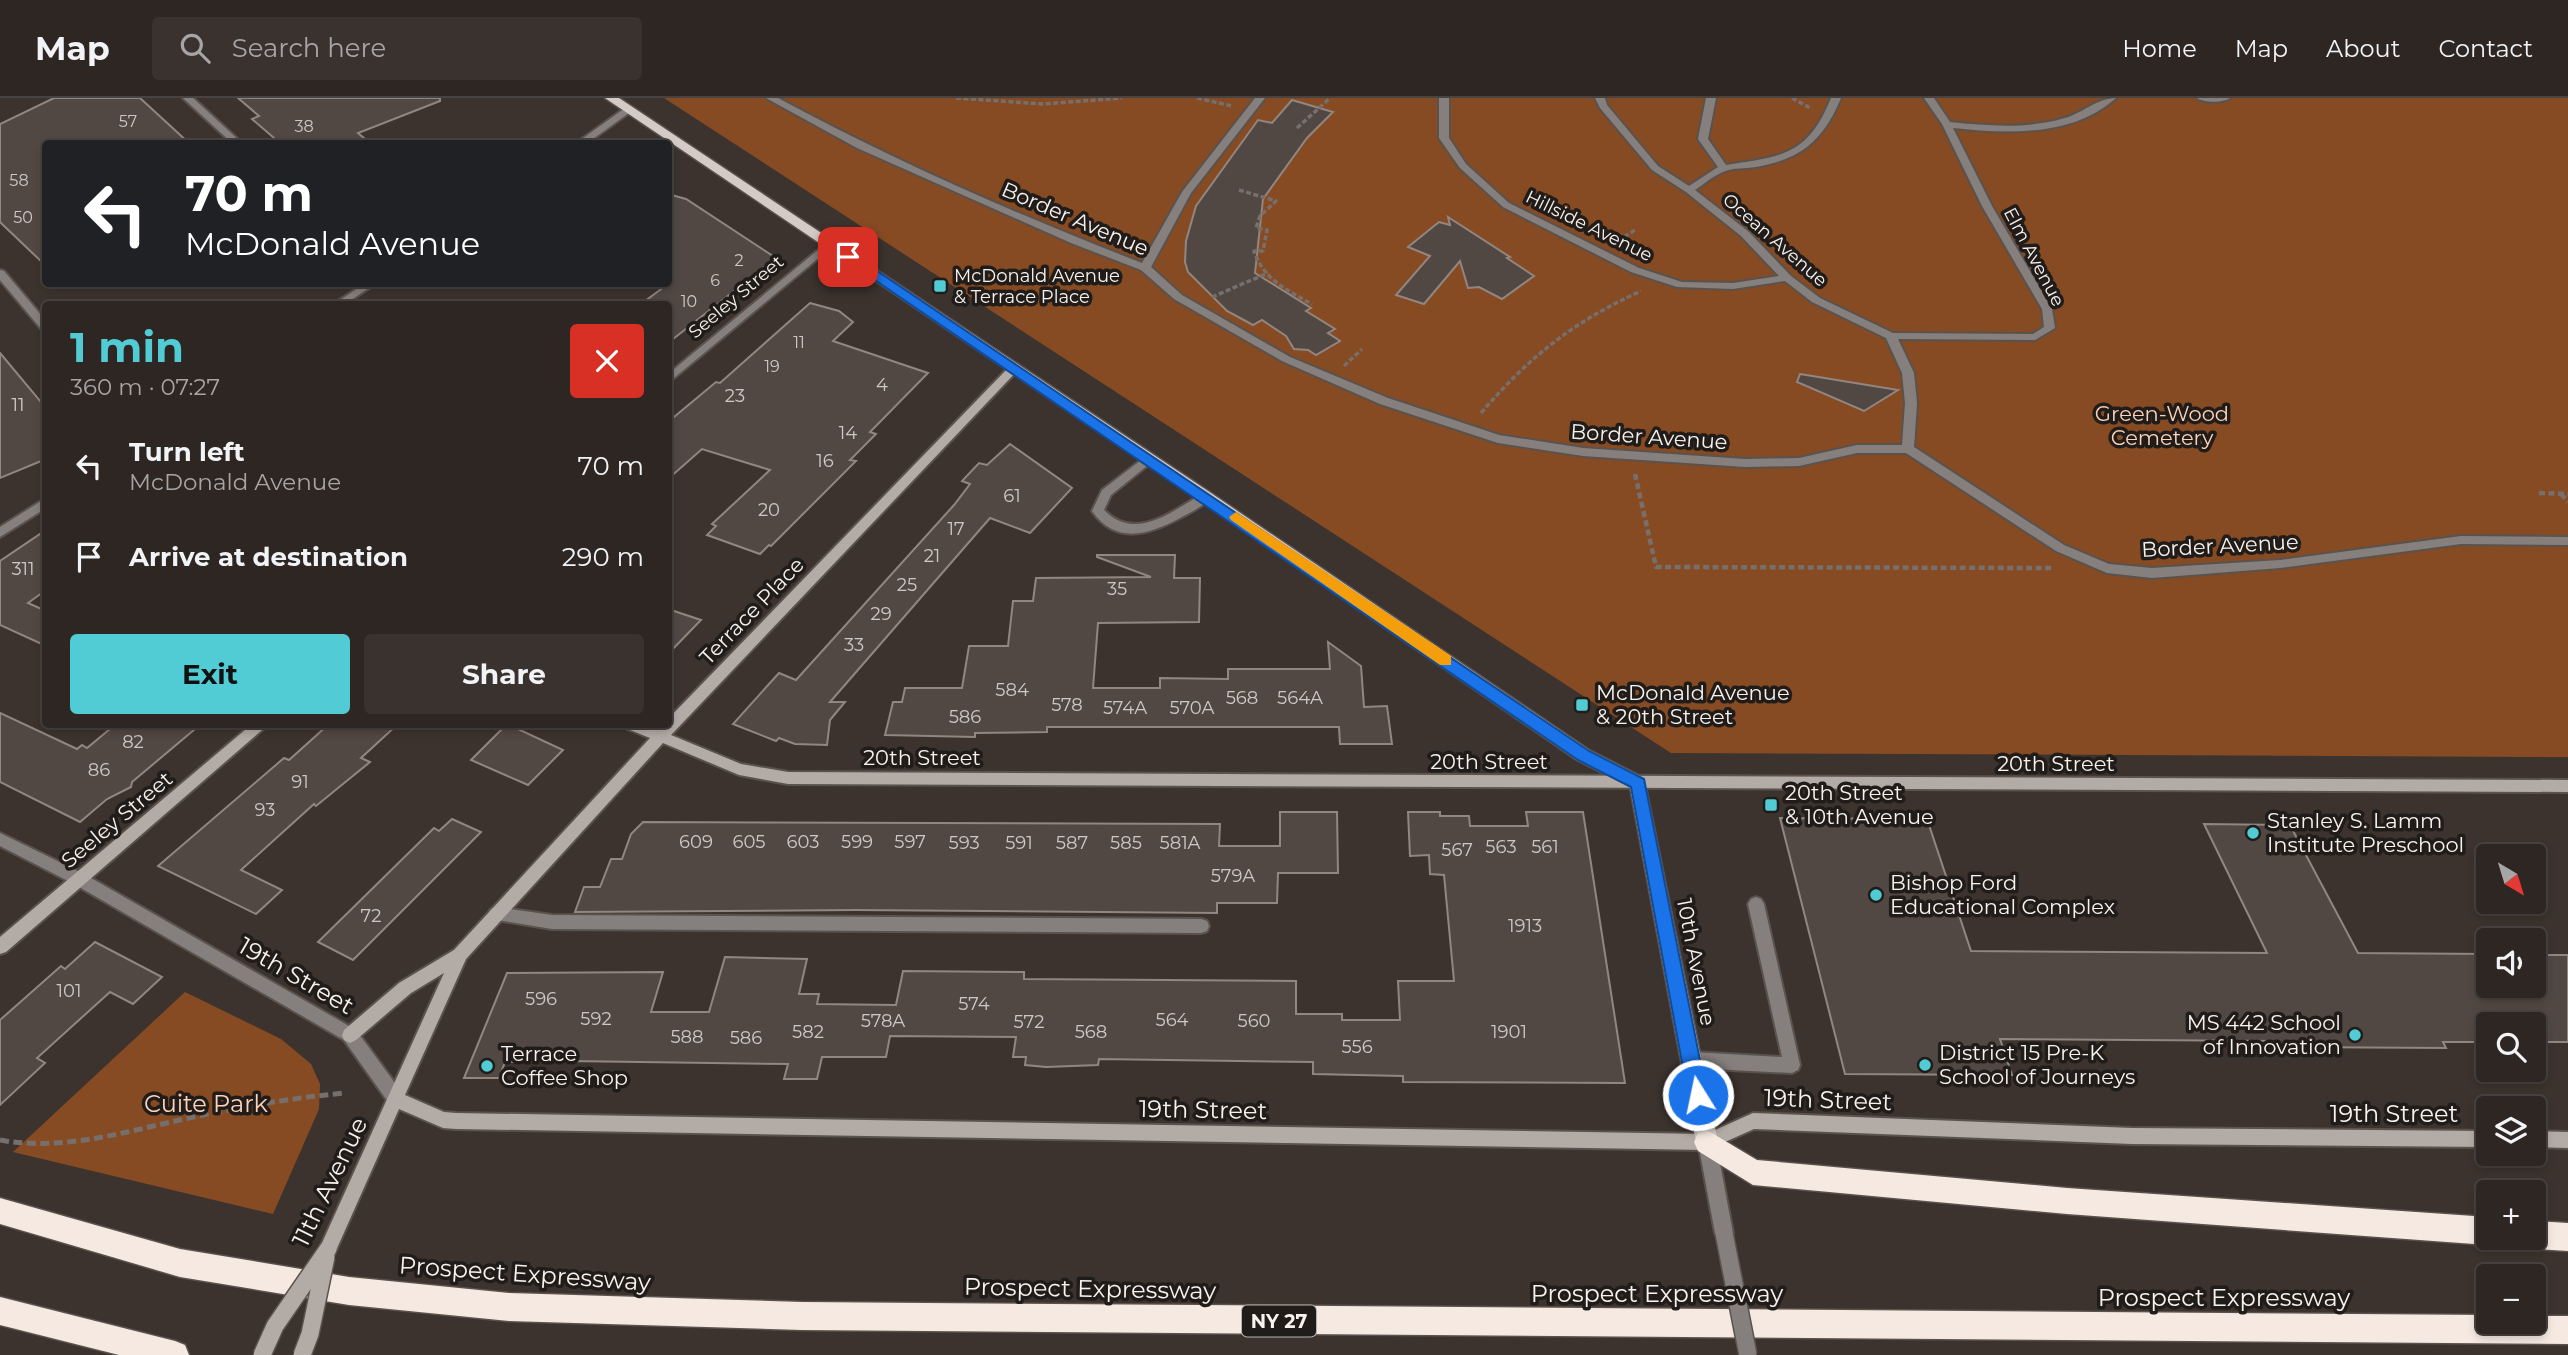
<!DOCTYPE html>
<meta charset="utf-8">
<style>
:root{--surface:#2d2622;--page:#39322f;--text:#f1f3f6;--muted:#a7a5a5;--line:#484340;--accent:#51ccd4}
body{margin:0;font-family:Montserrat,sans-serif;background:var(--page);color:var(--text);height:100vh;display:flex;flex-direction:column;font-size:26px;white-space:nowrap}
*{box-sizing:border-box;margin:0}
p{font-size:23px;color:var(--muted)}
.icon{flex:none;width:38px;height:38px;fill:none;stroke:currentColor;stroke-width:2;stroke-linecap:round;stroke-linejoin:round}
.map{position:relative;flex:1;overflow:hidden}
.sheet{position:absolute;left:42px;top:203px;width:630px;height:427px;display:flex;flex-direction:column;background:var(--surface);border-radius:7px;box-shadow:0 4px 10px #0003,0 0 0 2px var(--line)}
.sheet>*{flex:none}
.hud{position:absolute;left:42px;top:42px;width:630px;height:147px;border-radius:7px;box-shadow:0 4px 10px #0003,0 0 0 2px var(--line);background:#202124;color:#fff;overflow:hidden}
.needle{width:46px;rotate:142deg}
.buttons{position:absolute;left:2476px;top:746px;display:grid;gap:14px}
.buttons a{display:grid;place-items:center;width:70px;height:70px;border-radius:7px;background:var(--surface);box-shadow:0 4px 10px #0003,0 0 0 2px var(--line);font-size:35px}
.pin{position:absolute;display:grid;place-items:center;width:60px;height:60px;color:#fff;margin:-30px;border-radius:14px;box-shadow:0 4px 10px #0006}
.me{position:absolute;width:77px;margin:-38px;rotate:350deg;stroke-linejoin:round;filter:drop-shadow(0 0 5px #0008)}
.turn{display:flex;align-items:center;gap:24px;height:147px;padding:0 28px;font-size:32px}
.turn .icon{width:91px;height:91px;stroke-width:2.5}
.turn b{display:block;font-size:49px;line-height:60px}
.round{display:grid;place-items:center;flex:none;width:74px;height:74px;border-radius:7px;background:var(--page)}
.summary{display:flex;align-items:center;justify-content:space-between;height:119px;padding:0 28px}
h1{font-size:42px;font-weight:700;line-height:52px;color:var(--accent)}
.primary-button{display:flex;gap:14px;margin-top:auto;padding:14px 28px}
.primary-button a{flex:1;height:80px;border-radius:7px;background:var(--accent);color:#111;font-size:28px;font-weight:700;line-height:80px;text-align:center}
.primary-button a+a{background:var(--page);color:var(--text)}
ul{padding:0;list-style:none}
li{display:flex;align-items:center;gap:21px;height:91px;padding:0 28px}
li div{flex:1}
li b{display:block;font-size:26px}
li em{font-style:normal}
header{display:flex;align-items:center;gap:42px;box-sizing:border-box;height:98px;padding:0 35px;background:var(--surface);border-bottom:2px solid var(--line)}
header strong{font-size:33px}
nav{display:flex;gap:38px;margin-inline-start:auto;font-size:24px}
.search{width:490px;height:63px;background:var(--page);display:flex;align-items:center;gap:18px;box-sizing:border-box;padding:0 24px;border-radius:7px;color:var(--muted);font-size:26px}
.map>svg:first-child{display:block}
</style>
<header>
<strong>Map</strong>
<div class="search"><svg class="icon" aria-label="search" viewBox="0 0 24 24"><circle cx="10" cy="10" r="6"/><path d="M15 15l6 6"/></svg>Search here</div>
<nav><a>Home</a><a>Map</a><a>About</a><a>Contact</a></nav>
</header>
<div class="map">
<svg width="2568" height="1257" viewBox="0 0 2568 1257">
<rect width="100%" height="100%" fill="#3c332e"/>
<g fill="#874b23">
<path d="M664,0H2568V659L1671,655Z"/>
<path d="M185,894L281,941L311,966L320,986L319,1011L273,1116L13,1054Z"/>
</g>
<g fill="#524843" stroke="#918680" stroke-width="2">
<path d="M54,0H140L190,46H46V168L0,124V26Z"/>
<path d="M238,0H440V3L358,35L371,46H281L252,21L259,18Z"/>
<path d="M1292,2L1333,14L1307,40L1263,101L1255,175L1311,210L1306,213L1335,231L1328,235L1340,243L1316,257L1308,252L1294,251L1286,238L1262,222L1253,227L1227,213L1188,174L1185,164L1186,143L1196,108L1258,22L1272,25Z"/>
<path d="M668,96L686,101L776,160L668,245V206H641L668,186Z"/>
<path d="M1448,119L1510,159L1507,160L1534,178L1502,201L1479,189L1468,190L1460,163L1424,206L1396,197L1430,158L1408,149L1439,124L1450,127Z"/>
<path d="M810,205L839,213L853,224L833,243L928,275L870,334L876,336L850,362L856,363L771,448L769,447L760,456L707,437L716,428L712,426L770,372L702,351L668,381V324L716,284L720,285Z"/>
<path d="M0,255L46,310V361L0,380Z"/>
<path d="M1800,276L1898,292L1864,313L1797,284Z"/>
<path d="M1010,346L1072,390L1030,435L990,420L830,604H845L830,622L827,647L795,646L779,640L776,643L733,626L779,575L796,582L954,407L970,386L962,383L979,365L987,367Z"/>
<path d="M46,432V492L28,505L46,513V548L0,527V463Z"/>
<path d="M1097,457H1175L1174,480H1200L1199,524L1098,525L1093,590H1160V580L1228,581V571H1330L1328,544L1361,568L1364,609L1387,608L1392,646H1340L1339,629H1047V634L975,635V639L885,637L893,604H902L905,590H962L969,548H1008L1013,503H1033L1036,480L1151,479L1097,459Z"/>
<path d="M668,511L701,522L668,556Z"/>
<path d="M0,615L77,651L82,647L87,650L116,626H201L132,684L131,689L107,701L80,724L0,684Z"/>
<path d="M329,626H398L361,660L370,664L316,708L314,706L241,772L282,792L256,816L158,768L284,660L289,662Z"/>
<path d="M507,626L563,652L528,687L471,662Z"/>
<path d="M1280,714H1337L1338,775H1278L1277,805H1217V815L855,812L575,814L584,789H600L611,761H622L631,736L643,724L1220,726L1219,748H1280Z"/>
<path d="M1408,714H1440V718H1469L1470,728H1528L1526,714H1583L1625,985L1403,984V978L1313,976V964L1099,961L1098,967L1046,969L1025,967L1026,959H1013L1016,939L890,938L886,959H822L817,981H784L788,966L569,963L505,964L499,980H464L507,875L663,874L651,914H709L725,859L807,861L799,896H819L817,906L896,907L903,873L1024,874V881L1296,883V916H1342V922H1400L1398,883H1454L1444,777L1430,776L1429,757L1410,758Z"/>
<path d="M1780,720L1927,721L1971,853L2267,855L2204,726L2290,727L2358,855L2488,856V887H2534V857H2568V944H2534V926H2488V944H2443L2446,950L2278,949L2275,943L2000,941L2012,977L1845,976Z"/>
<path d="M452,721L481,734L353,862L318,844L434,730L439,733Z"/>
<path d="M95,844L162,879L133,906L110,894L37,960L45,965L0,1007V922L61,868L65,871Z"/>
</g>
<g fill="none" stroke-linecap="round" stroke-linejoin="round">
<g stroke="#5a524d" stroke-width="4">
<g id="lane">
<path d="M766,0H778C895,63 1018,117 1142,165L1182,94L1255,0H1265L1191,95L1151,169L1182,197L1290,259L1388,300L1499,337L1583,350L1745,361L1799,360L1857,347H1902L1905,305L1902,275L1886,240L1812,204L1785,183L1733,191L1677,189L1631,174L1503,109L1460,70L1439,40V0H1449V40L1466,66L1509,105L1639,170L1682,184L1733,185L1779,178L1741,138L1686,94L1652,72L1600,10L1595,0H1605L1607,7L1658,68L1689,88L1718,69L1698,41L1706,0H1716L1708,41L1726,67C1781,58 1807,59 1831,0H1841C1823,43 1801,61 1756,69C1745,71 1733,69 1723,74C1713,78 1704,86 1695,92L1749,134L1791,178L1820,200L1893,235L2033,236L2044,229L2042,211L1982,108L1942,26L1924,0H1934L1950,24C1989,28 2027,31 2065,20C2083,15 2097,0 2116,0C2073,39 2007,36 1953,30L1992,108L2052,211L2055,230L2035,242L1898,241L1914,275L1917,305L1914,349L2064,447L2109,466L2152,470L2280,462L2461,438L2568,439V447L2461,446L2280,470L2152,480L2107,475L2056,453L1906,355H1857L1799,368L1745,369L1583,358L1498,345L1380,306L1282,263L1174,201L1141,172L1071,145L857,50Z"/>
<path d="M2197,0H2230C2223,5 2204,5 2197,0Z"/>
<path d="M1149,356L1155,360L1153,363L1111,397L1104,412C1135,444 1171,414 1202,396L1206,395L1212,399C1204,408 1191,414 1180,420C1148,437 1116,447 1092,413L1102,392Z"/>
<path d="M1756,799L1761,801L1764,806L1800,967L1798,972L1792,975L1692,970L1686,967L1684,962L1686,957L1692,954L1782,959L1748,806L1751,801Z"/>
<path d="M496,809L552,817L1201,821L1207,823L1209,828L1207,833L1201,835L552,831L491,821L488,816L491,811Z"/>
</g>
</g>
<g stroke="#5a524d" stroke-width="4">
<g id="street">
<path d="M183,0H193L243,46H233Z"/>
<path d="M625,10L633,12L586,46H575Z"/>
<path d="M829,143L833,144V148L668,285V276Z"/>
<path d="M0,172L4,173L46,223V233L42,232L0,182Z"/>
<path d="M364,186H375L345,206H334Z"/>
<path d="M46,400V410L0,439V429Z"/>
<path d="M0,735L84,776L356,932L403,996L405,1002L403,1008L397,1010L391,1008L344,942L74,786L0,748Z"/>
<path d="M1707,1036L1713,1038L1716,1044L1733,1135L1730,1141L1724,1144L1718,1141L1715,1135L1698,1044L1701,1038Z"/>
</g>
</g>
<g stroke="#5a524d" stroke-width="4">
<g id="secondary">
<path d="M1014,267L1018,268V272L671,637L741,666L788,674L2568,682V694L788,686L739,677L663,645L466,861L405,997L444,1014L456,1015L1706,1036L1753,1015L2132,1030L2488,1033V1049L2132,1046L1754,1031L1707,1052L456,1031L443,1030L399,1011L334,1157L328,1160L322,1157L319,1151L322,1145L444,875L411,895L356,942L350,945L344,942L342,937L344,932L399,885L454,852L650,640L625,630L623,626H646L658,632L663,626H668V621L1010,268Z"/>
<path d="M252,626H269L6,854L0,856V839Z"/>
<path d="M2534,1033L2568,1034V1050L2534,1049Z"/>
</g>
</g>
<g stroke="#5a524d" stroke-width="3">
<path id="primary" d="M605,0H619L1211,395L1589,652L1644,680L1718,1044L1715,1051L1707,1054L1699,1051L1696,1044L1630,689L1577,662L1201,403Z"/>
</g>
<g stroke="#5a524d" stroke-width="3">
<g id="highway">
<path d="M1707,1032L1757,1062L2067,1090L2488,1119V1139H2499L2488,1147L2067,1116L1753,1087L1698,1053L1694,1044L1698,1035Z"/>
<path d="M0,1100L180,1151L349,1179L509,1195L802,1204L2488,1217V1223H2534V1218H2568V1246L802,1232L509,1223L349,1207L180,1179L0,1126Z"/>
<path d="M2534,1123L2568,1125V1153L2534,1151L2524,1147L2521,1139H2534Z"/>
<path d="M0,1199L175,1243L185,1247L189,1257H119L0,1227Z"/>
</g>
</g>
<g stroke="#776f6b" stroke-width="3.5" stroke-dasharray="5 2.5" stroke-linecap="butt">
<path d="M956,0L1043,6L1122,0"/>
<path d="M1197,0L1232,8"/>
<path d="M1792,0L1812,11"/>
<path d="M1297,30L1330,0"/>
<path d="M1239,92L1276,103L1260,118L1256,130L1267,132L1263,153H1254C1263,181 1288,193 1312,206"/>
<path d="M1618,143L1635,132"/>
<path d="M1212,199L1268,175"/>
<path d="M1344,268L1362,251"/>
<path d="M1481,315C1530,258 1573,224 1641,193"/>
</g>
<g stroke="#776f6b" stroke-width="4.5" stroke-dasharray="6 3.5" stroke-linecap="butt">
<path d="M1635,376L1656,469L2052,470"/>
<path d="M2539,395L2568,396"/>
<path d="M2561,396L2568,404"/>
</g>
<path stroke="#776f6b" stroke-width="5" stroke-dasharray="9 4.5" stroke-linecap="butt" d="M0,1042C61,1053 121,1035 180,1022C235,1010 289,1000 345,995"/>
<use href="#lane" fill="#85807e" fill-rule="evenodd"/>
<use href="#street" fill="#85807e" fill-rule="evenodd"/>
<use href="#secondary" fill="#b2aba6" fill-rule="evenodd"/>
<use href="#primary" fill="#d5cbc6" fill-rule="evenodd"/>
<use href="#highway" fill="#f5e9e2" fill-rule="evenodd"/>
<g stroke="#5a524d" stroke-width="20" stroke-linecap="butt">
<path id="street-bridge" d="M1724,1135L1748,1257"/>
</g>
<g stroke="#5a524d" stroke-width="20" stroke-linecap="butt">
<g id="secondary-bridge">
<path d="M262,1257L275,1228L328,1151"/>
<path d="M302,1257L310,1236L326,1159"/>
</g>
</g>
<use href="#street-bridge" stroke="#85807e" stroke-width="17"/>
<use href="#secondary-bridge" stroke="#b2aba6" stroke-width="17"/>
</g>
<path fill="#1a73e8" stroke="#114b97" stroke-width="2" d="M844,156H852L1589,653L1644,681L1707,997L1704,1003L1698,1006L1691,1003L1688,997L1631,689L1578,662L844,161Z"/>
<path fill="#f59e0b" d="M1236,414L1451,558V567H1440L1231,422L1229,419Z"/>
<g fill="#51ccd4" stroke="#201c19" stroke-width="2.5">
<rect x="933" y="181" width="14" height="14" rx="3.5"/>
<rect x="1575" y="600" width="14" height="14" rx="3.5"/>
<rect x="1764" y="700" width="14" height="14" rx="3.5"/>
<circle cx="2253" cy="735" r="7"/>
<circle cx="1876" cy="797" r="7"/>
<circle cx="2355" cy="937" r="7"/>
<circle cx="1925" cy="967" r="7"/>
<circle cx="487" cy="968" r="7"/>
</g>
<g text-anchor="middle" stroke-width="7" stroke-linejoin="round" paint-order="stroke">
<g font-size="16" fill="#cec8c4">
<text x="128" y="29">57</text>
<text x="304" y="34">38</text>
<text x="19" y="88">58</text>
<text x="23" y="125">50</text>
<text x="739" y="168">2</text>
<text x="715" y="188">6</text>
<text x="689" y="209">10</text>
<text x="799" y="250">11</text>
<text x="772" y="274">19</text>
</g>
<g font-size="18" fill="#f8f2ef" stroke="#201c19">
<text transform="translate(1589 128) rotate(26)" y="6">Hillside Avenue</text>
<text transform="translate(1775 142) rotate(41)" y="6">Ocean Avenue</text>
<text transform="translate(2034 159) rotate(62)" y="6">Elm Avenue</text>
<text transform="translate(736 199) rotate(-40)" y="6">Seeley Street</text>
</g>
<g font-size="18" fill="#f8f2ef" stroke="#201c19" text-anchor="start">
<text x="954" y="184">McDonald Avenue<tspan x="954" dy="21">&amp; Terrace Place</tspan></text>
</g>
<g font-size="18" fill="#cec8c4">
<text x="882" y="293">4</text>
<text x="735" y="304">23</text>
<text x="18" y="313">11</text>
<text x="848" y="341">14</text>
<text x="825" y="369">16</text>
<text x="1012" y="404">61</text>
<text x="769" y="418">20</text>
<text x="956" y="437">17</text>
<text x="932" y="464">21</text>
<text x="23" y="477">311</text>
<text x="907" y="493">25</text>
<text x="1117" y="497">35</text>
<text x="881" y="522">29</text>
<text x="854" y="553">33</text>
<text x="1012" y="598">584</text>
<text x="1242" y="606">568</text>
<text x="1300" y="606">564A</text>
<text x="1067" y="613">578</text>
<text x="1125" y="616">574A</text>
<text x="1192" y="616">570A</text>
<text x="965" y="625">586</text>
<text x="133" y="650">82</text>
<text x="99" y="678">86</text>
<text x="300" y="690">91</text>
<text x="265" y="718">93</text>
<text x="696" y="750">609</text>
<text x="749" y="750">605</text>
<text x="803" y="750">603</text>
<text x="857" y="750">599</text>
<text x="910" y="750">597</text>
<text x="964" y="751">593</text>
<text x="1019" y="751">591</text>
<text x="1072" y="751">587</text>
<text x="1126" y="751">585</text>
<text x="1180" y="751">581A</text>
<text x="1501" y="755">563</text>
<text x="1545" y="755">561</text>
<text x="1457" y="758">567</text>
<text x="1233" y="784">579A</text>
<text x="371" y="824">72</text>
<text x="1525" y="834">1913</text>
<text x="69" y="899">101</text>
<text x="541" y="907">596</text>
<text x="974" y="912">574</text>
<text x="596" y="927">592</text>
<text x="1172" y="928">564</text>
<text x="883" y="929">578A</text>
<text x="1254" y="929">560</text>
<text x="1029" y="930">572</text>
<text x="808" y="940">582</text>
<text x="1091" y="940">568</text>
<text x="1509" y="940">1901</text>
<text x="687" y="945">588</text>
<text x="746" y="946">586</text>
<text x="1357" y="955">556</text>
</g>
<rect fill="#201c19" stroke="#b7b2af" stroke-width="2" x="1242" y="1207.5" width="74" height="31" rx="5"/>
<g font-size="19" font-weight="bold" fill="#f8f2ef">
<text x="1279" y="1230">NY 27</text>
</g>
<g font-size="21" fill="#f8f2ef" stroke="#201c19">
<text transform="translate(1075 121) rotate(23)" y="7">Border Avenue</text>
<text transform="translate(1649 339) rotate(4)" y="7">Border Avenue</text>
<text transform="translate(2220 448) rotate(-3)" y="7">Border Avenue</text>
<text transform="translate(752 513) rotate(-46)" y="7">Terrace Place</text>
<text x="922" y="667">20th Street</text>
<text x="1489" y="671">20th Street</text>
<text x="2056" y="673">20th Street</text>
<text transform="translate(117 722) rotate(-40)" y="7">Seeley Street</text>
<text transform="translate(1696 864) rotate(79)" y="7">10th Avenue</text>
</g>
<g font-size="21" fill="#fed2b9" stroke="#201c19">
<text x="2162" y="323">Green-Wood<tspan x="2162" dy="24">Cemetery</tspan></text>
</g>
<g font-size="21" fill="#f8f2ef" stroke="#201c19" text-anchor="start">
<text x="1596" y="602">McDonald Avenue<tspan x="1596" dy="24">&amp; 20th Street</tspan></text>
<text x="1785" y="702">20th Street<tspan x="1785" dy="24">&amp; 10th Avenue</tspan></text>
<text x="2267" y="730">Stanley S. Lamm<tspan x="2267" dy="24">Institute Preschool</tspan></text>
<text x="1890" y="792">Bishop Ford<tspan x="1890" dy="24">Educational Complex</tspan></text>
<text x="2341" y="932" text-anchor="end">MS 442 School<tspan x="2341" dy="24">of Innovation</tspan></text>
<text x="1939" y="962">District 15 Pre-K<tspan x="1939" dy="24">School of Journeys</tspan></text>
<text x="501" y="963">Terrace<tspan x="501" dy="24">Coffee Shop</tspan></text>
</g>
<g font-size="24" fill="#f8f2ef" stroke="#201c19">
<text transform="translate(296 878) rotate(30)" y="8">19th Street</text>
<text transform="translate(1828 1002) rotate(2)" y="8">19th Street</text>
<text transform="translate(1203 1012) rotate(1)" y="8">19th Street</text>
<text x="2394" y="1024">19th Street</text>
<text transform="translate(330 1084) rotate(-64)" y="8">11th Avenue</text>
<text transform="translate(525 1176) rotate(4)" y="8">Prospect Expressway</text>
<text transform="translate(1090 1191) rotate(1)" y="8">Prospect Expressway</text>
<text x="1657" y="1204">Prospect Expressway</text>
<text x="2224" y="1208">Prospect Expressway</text>
</g>
<g font-size="24" fill="#fed2b9" stroke="#201c19">
<text x="206" y="1014">Cuite Park</text>
</g>
</g>
</svg>
<div class="buttons">
<a><svg class="needle" viewBox="-14 -14 28 28"><path d="M0-13l5 13h-10z" fill="#e53935"/><path d="M0 13l5-13h-10z" fill="#a7a5a5"/></svg></a>
<a><svg class="icon" aria-label="sound" viewBox="0 0 24 24"><path d="M4 9h4l5-4v14l-5-4H4zM17 9q2 3 0 6"/></svg></a>
<a><svg class="icon" aria-label="search" viewBox="0 0 24 24"><circle cx="10" cy="10" r="6"/><path d="M15 15l6 6"/></svg></a>
<a><svg class="icon" aria-label="layers" viewBox="0 0 24 24"><path d="M12 4l9 5-9 5-9-5zM3 14l9 5 9-5"/></svg></a>
<a>+</a>
<a>−</a>
</div>
<div class="pin" style="left:848px;top:159px;background:#d93025"><svg class="icon" aria-label="arrive" viewBox="0 0 24 24"><path d="M6 21V4h12l-3 4 3 4H6"/></svg></div>
<svg class="me" style="left:1698px;top:997px" viewBox="-20 -20 40 40"><circle r="17" fill="#1a73e8" stroke="#fff" stroke-width="3"/><path d="M0-11L8 9 0 5-8 9z" fill="#fff"/></svg>
<div class="hud">
<div class="turn"><svg class="icon" aria-label="left" viewBox="0 0 24 24"><path d="M17 20v-9H6M10 6l-5 5 5 5"/></svg><div><b>70 m</b>McDonald Avenue</div></div>
</div>
<section class="sheet">
<div class="summary"><div><h1>1 min</h1><p>360 m · 07:27</p></div><a class="round" style="background:#d93025;color:#fff"><svg class="icon" aria-label="close" viewBox="0 0 24 24"><path d="M6 6l12 12M18 6L6 18"/></svg></a></div>
<ul>
<li><svg class="icon" aria-label="left" viewBox="0 0 24 24"><path d="M17 20v-9H6M10 6l-5 5 5 5"/></svg><div><b>Turn left</b><p>McDonald Avenue</p></div><em>70 m</em></li>
<li><svg class="icon" aria-label="arrive" viewBox="0 0 24 24"><path d="M6 21V4h12l-3 4 3 4H6"/></svg><div><b>Arrive at destination</b></div><em>290 m</em></li>
</ul>
<div class="primary-button"><a>Exit</a><a>Share</a></div>
</section>
</div>
